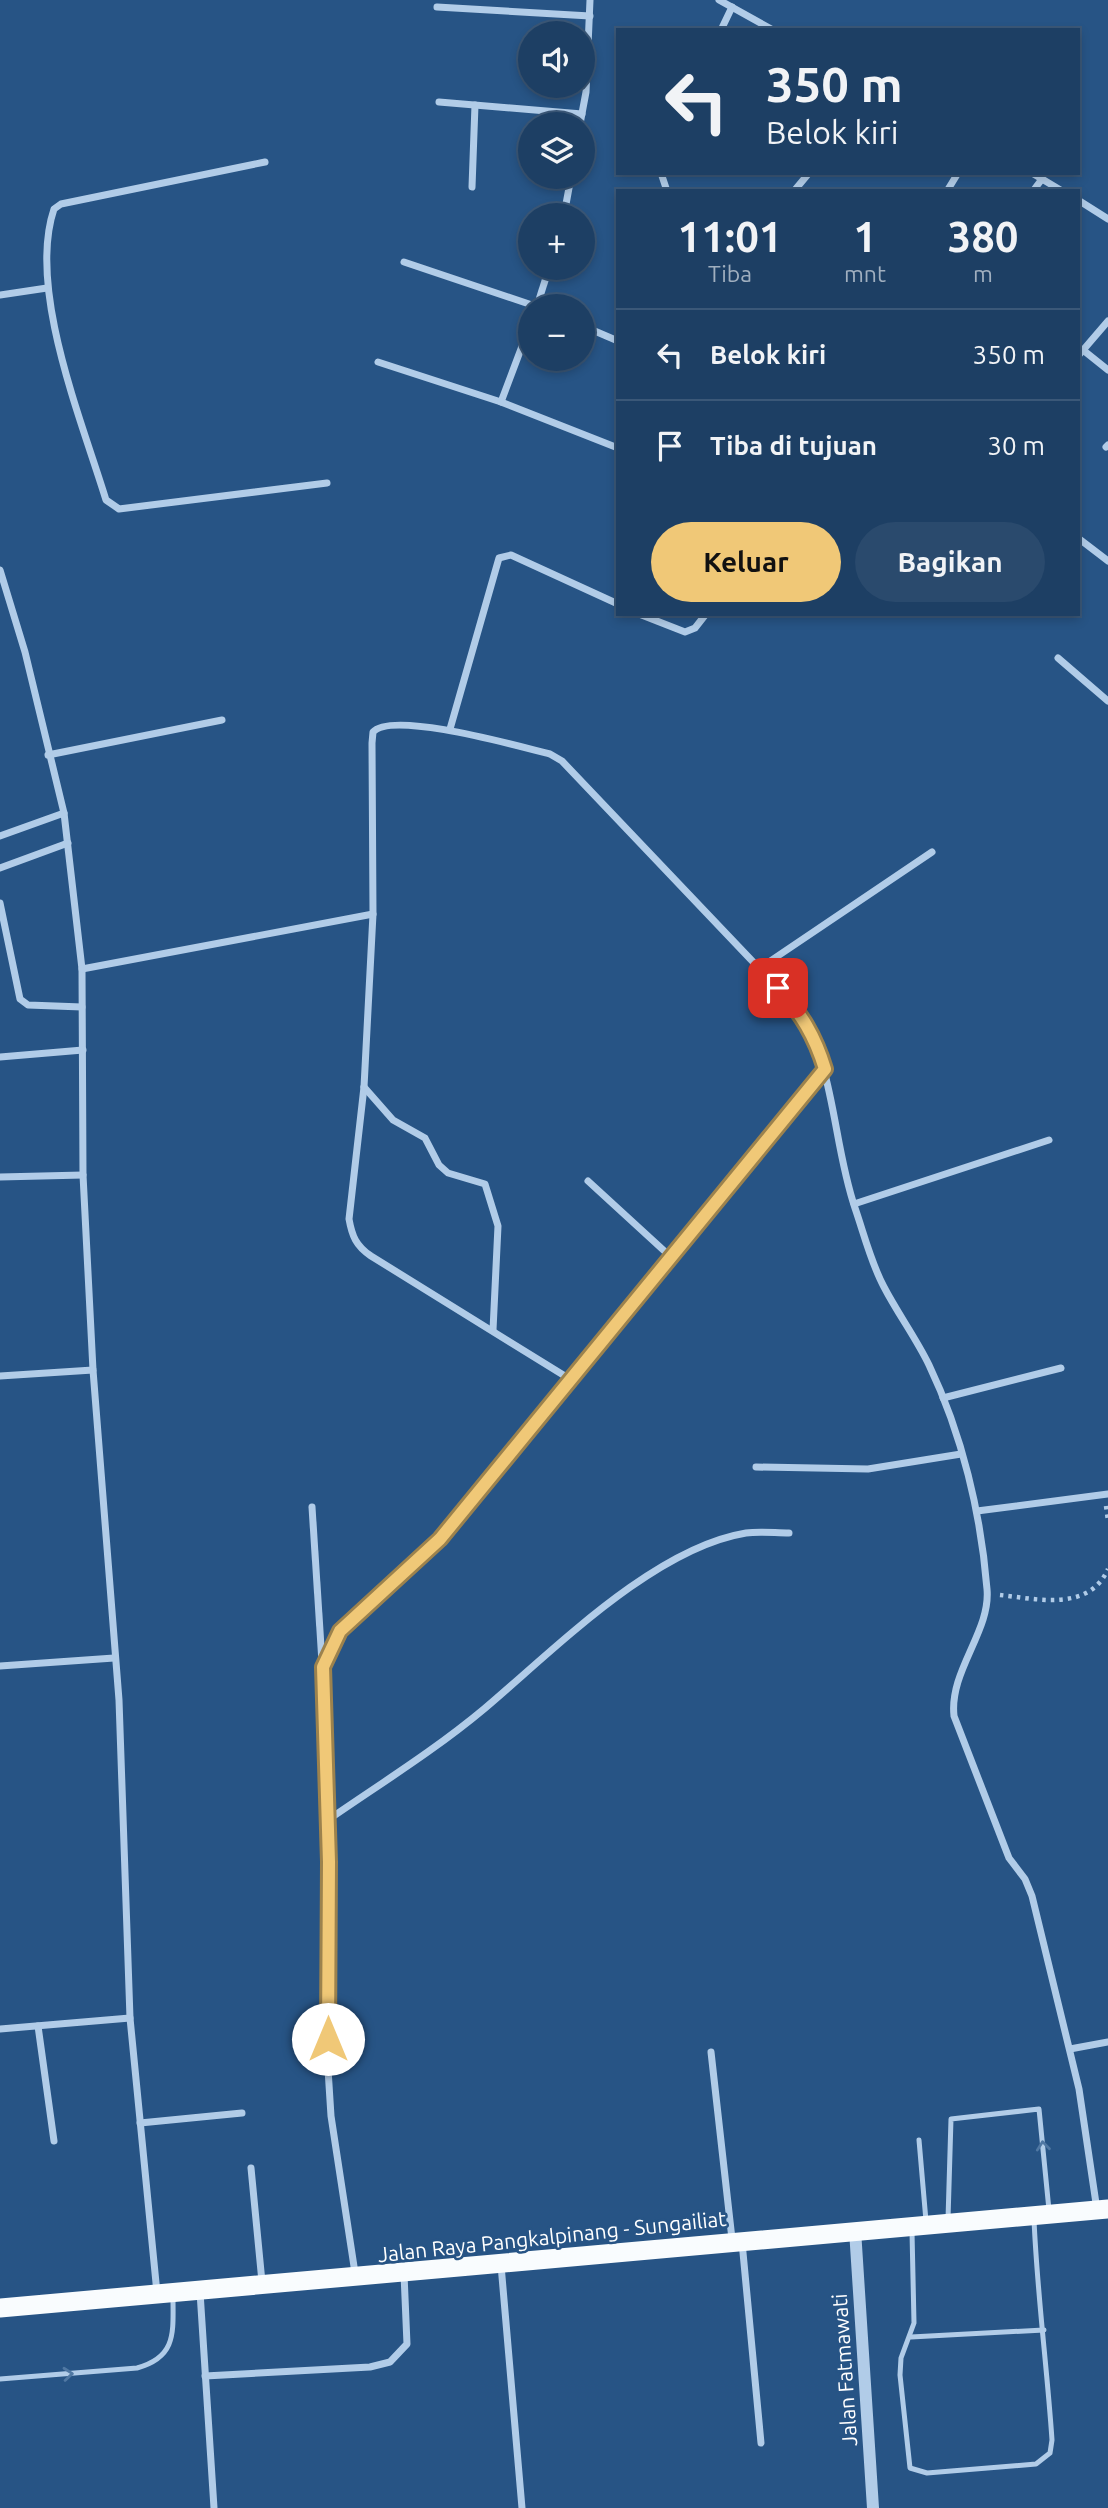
<!DOCTYPE html>
<html lang="id">
<meta charset="utf-8">
<style>
:root{--surface:#1d3f64;--page:#2a4a6d;--text:#f1f3f6;--muted:#a0afbf;--line:#3b5878;--accent:#f0c877}
body{margin:0;font-family:Ubuntu,sans-serif;background:var(--page);color:var(--text);height:100vh;display:flex;flex-direction:column;font-size:26px;white-space:nowrap}
*{box-sizing:border-box;margin:0}
p{font-size:23px;color:var(--muted)}
.icon{flex:none;width:38px;height:38px;fill:none;stroke:currentColor;stroke-width:2;stroke-linecap:round;stroke-linejoin:round}
.map{position:relative;flex:1;overflow:hidden}
.panel{position:absolute;left:616px;top:189px;width:464px;height:427px;display:flex;flex-direction:column;background:var(--surface);border-radius:0px;box-shadow:0 4px 10px #0003,0 0 0 2px var(--line)}
.panel>*{flex:none}
.guide{position:absolute;left:616px;top:28px;width:464px;height:147px;border-radius:0px;box-shadow:0 4px 10px #0003,0 0 0 2px var(--line);background:#1d3f64;color:var(--text);overflow:hidden}
.tools{position:absolute;left:518px;top:21px;display:grid;gap:14px}
.tools a{display:grid;place-items:center;width:77px;height:77px;border-radius:50%;background:var(--surface);box-shadow:0 4px 10px #0003,0 0 0 2px var(--line);font-size:35px}
.pin{position:absolute;display:grid;place-items:center;width:60px;height:60px;color:#fff;margin:-30px;border-radius:14px;box-shadow:0 4px 10px #0006}
.me{position:absolute;width:77px;margin:-38px;rotate:0deg;stroke-linejoin:round;filter:drop-shadow(0 0 5px #0008)}
.turn{display:flex;align-items:center;gap:24px;height:147px;padding:0 35px;font-size:32px}
.turn .icon{width:91px;height:91px;stroke-width:2.5}
.turn b{display:block;font-size:49px;line-height:60px}
.eta{display:flex;justify-content:space-evenly;align-items:center;height:119px;text-align:center}
.eta b{font-size:42px;font-weight:700;line-height:49px}
.primary-button{display:flex;gap:14px;margin-top:auto;padding:14px 35px}
.primary-button a{flex:1;height:80px;border-radius:42px;background:var(--accent);color:#111;font-size:28px;font-weight:700;line-height:80px;text-align:center}
.primary-button a+a{background:var(--page);color:var(--text)}
ul{padding:0;list-style:none}
li{display:flex;align-items:center;gap:21px;height:91px;padding:0 35px;border-top:2px solid var(--line)}
li div{flex:1}
li b{display:block;font-size:26px}
li em{font-style:normal}
.map>svg:first-child{display:block}
</style>
<div class="map">
<svg width="1108" height="2508" viewBox="0 0 1108 2508">
<rect width="100%" height="100%" fill="#275485"/>
<g fill="none" stroke-linecap="round" stroke-linejoin="round">
<g stroke="#b1cce8" stroke-width="4.5" stroke-dasharray="3.5 5" stroke-linecap="butt">
<path d="M1106,1506L1108,1521"/>
<path d="M1000,1595C1037,1599 1089,1612 1108,1569"/>
</g>
<g stroke="#b1cce8" stroke-width="5">
<path d="M919,2140L926,2221"/>
<path d="M948,2219L951,2119L1039,2109L1049,2210"/>
<path d="M912,2232L914,2323L901,2358L900,2375L910,2468L927,2473L1036,2464L1050,2453L1052,2440C1047,2366 1037,2293 1034,2219"/>
<path d="M911,2337L1044,2330"/>
<path d="M0,2379L137,2368C177,2357 173,2332 173,2297"/>
</g>
<g stroke="#b1cce8" stroke-width="7">
<path d="M719,0L773,30"/>
<path d="M437,7L590,16"/>
<path d="M721,30L732,7"/>
<path d="M439,102L582,114"/>
<path d="M580,124L586,92L590,0"/>
<path d="M265,162L61,204L54,209C27,289 82,421 106,500L119,509L327,483"/>
<path d="M661,173L667,191"/>
<path d="M1032,173L1062,191"/>
<path d="M472,187L475,105"/>
<path d="M794,191L809,173"/>
<path d="M947,191L958,173"/>
<path d="M1033,191L1042,179"/>
<path d="M1078,200L1108,219"/>
<path d="M564,215L571,177"/>
<path d="M404,262L535,306"/>
<path d="M0,295L47,288"/>
<path d="M537,306L549,268"/>
<path d="M583,326L618,341"/>
<path d="M1083,350L1108,370"/>
<path d="M1078,356L1108,321"/>
<path d="M378,362L501,402L530,325"/>
<path d="M501,402L618,448"/>
<path d="M1106,447L1108,445"/>
<path d="M1078,538L1108,561"/>
<path d="M0,570L25,652L64,813L82,969L83,1175L93,1370L119,1700L130,2018L157,2293"/>
<path d="M639,614L685,632L695,628L706,614"/>
<path d="M1058,658L1108,701"/>
<path d="M450,729L499,558L511,555L618,604"/>
<path d="M48,755L222,720"/>
<path d="M0,836L64,813"/>
<path d="M0,868L68,843"/>
<path d="M0,903L20,999L28,1005L82,1007"/>
<path d="M760,968L932,852"/>
<path d="M82,969L373,914"/>
<path d="M0,1057L83,1050"/>
<path d="M364,1087L393,1120L425,1138L439,1165L448,1173L485,1184L498,1226L493,1330"/>
<path d="M0,1177L83,1175"/>
<path d="M588,1181L672,1258"/>
<path d="M854,1204L1049,1140"/>
<path d="M0,1376L93,1370"/>
<path d="M573,1381L371,1256C356,1246 352,1236 349,1219L364,1087L373,914L372,743L373,732C392,710 521,747 550,754L562,761L796,1007C836,1066 832,1141 855,1208C864,1234 871,1263 884,1287C898,1314 916,1338 929,1365C962,1434 981,1514 987,1589C991,1631 949,1671 954,1716L1009,1858L1025,1879L1032,1896L1079,2089L1097,2210"/>
<path d="M943,1398L1061,1368"/>
<path d="M756,1467L868,1469L961,1454"/>
<path d="M312,1507L322,1662"/>
<path d="M977,1511L1108,1494"/>
<path d="M0,1666L114,1658"/>
<path d="M328,1820C380,1784 435,1750 484,1709C554,1650 654,1548 746,1533C760,1531 775,1533 789,1533"/>
<path d="M38,2026L54,2141"/>
<path d="M0,2029L130,2018"/>
<path d="M1070,2049L1108,2042"/>
<path d="M711,2052L732,2239"/>
<path d="M140,2123L242,2113"/>
<path d="M251,2168L262,2282"/>
<path d="M742,2242L761,2443"/>
<path d="M501,2265L522,2508"/>
<path d="M355,2273L331,2116L328,2069L329,1862L323,1667L340,1631L440,1539L825,1069"/>
<path d="M200,2292L214,2508"/>
<path d="M205,2376L370,2367L390,2362L407,2344L404,2274"/>
</g>
<path stroke="#b1cce8" stroke-width="12" d="M855,2230L873,2508"/>
<path stroke="#f9fcfe" stroke-width="19" d="M0,2308L1108,2209"/>
</g>
<defs><path id="oneway-chevron" d="M-2-3.5L2.5 0L-2 3.5" fill="none" stroke-width="1.6" stroke-linecap="round" stroke-linejoin="round" transform="scale(1.75)"/></defs>
<g stroke="#5078a3">
<use href="#oneway-chevron" transform="translate(1043 2146) rotate(-96)"/>
<use href="#oneway-chevron" transform="translate(68 2374) rotate(-5)"/>
</g>
<g fill="none" stroke-linecap="round" stroke-linejoin="round">
<g stroke="#9c824d" stroke-width="18">
<path id="route" d="M328,2039L329,1862L323,1667L340,1631L440,1539L825,1069C815,1036 801,1013 778,988"/>
</g>
<use href="#route" stroke="#f0c877" stroke-width="12"/>
</g>
<g text-anchor="middle" stroke-width="5" stroke-linejoin="round" paint-order="stroke">
<g font-size="21" fill="#fff" stroke="#275485">
<text transform="translate(552 2237) rotate(-6)" y="7">Jalan Raya Pangkalpinang - Sungailiat</text>
<text transform="translate(845 2370) rotate(-94)" y="7">Jalan Fatmawati</text>
</g>
</g>
</svg>
<div class="tools">
<a><svg class="icon" aria-label="sound" viewBox="0 0 24 24"><path d="M4 9h4l5-4v14l-5-4H4zM17 9q2 3 0 6"/></svg></a>
<a><svg class="icon" aria-label="layers" viewBox="0 0 24 24"><path d="M12 4l9 5-9 5-9-5zM3 14l9 5 9-5"/></svg></a>
<a>+</a>
<a>−</a>
</div>
<div class="pin" style="left:778px;top:988px;background:#d93025"><svg class="icon" aria-label="arrive" viewBox="0 0 24 24"><path d="M6 21V4h12l-3 4 3 4H6"/></svg></div>
<svg class="me" style="left:328px;top:2039px" viewBox="-20 -20 40 40"><circle r="19" fill="#fff"/><path d="M0-13L10 11 0 6-10 11z" fill="#f0c877"/></svg>
<div class="guide">
<div class="turn"><svg class="icon" aria-label="left" viewBox="0 0 24 24"><path d="M17 20v-9H6M10 6l-5 5 5 5"/></svg><div><b>350 m</b>Belok kiri</div></div>
</div>
<section class="panel">
<div class="eta">
<div><b>11:01</b><p>Tiba</p></div>
<div><b>1</b><p>mnt</p></div>
<div><b>380</b><p>m</p></div>
</div>
<ul>
<li><svg class="icon" aria-label="left" viewBox="0 0 24 24"><path d="M17 20v-9H6M10 6l-5 5 5 5"/></svg><div><b>Belok kiri</b></div><em>350 m</em></li>
<li><svg class="icon" aria-label="arrive" viewBox="0 0 24 24"><path d="M6 21V4h12l-3 4 3 4H6"/></svg><div><b>Tiba di tujuan</b></div><em>30 m</em></li>
</ul>
<div class="primary-button"><a>Keluar</a><a>Bagikan</a></div>
</section>
</div>
